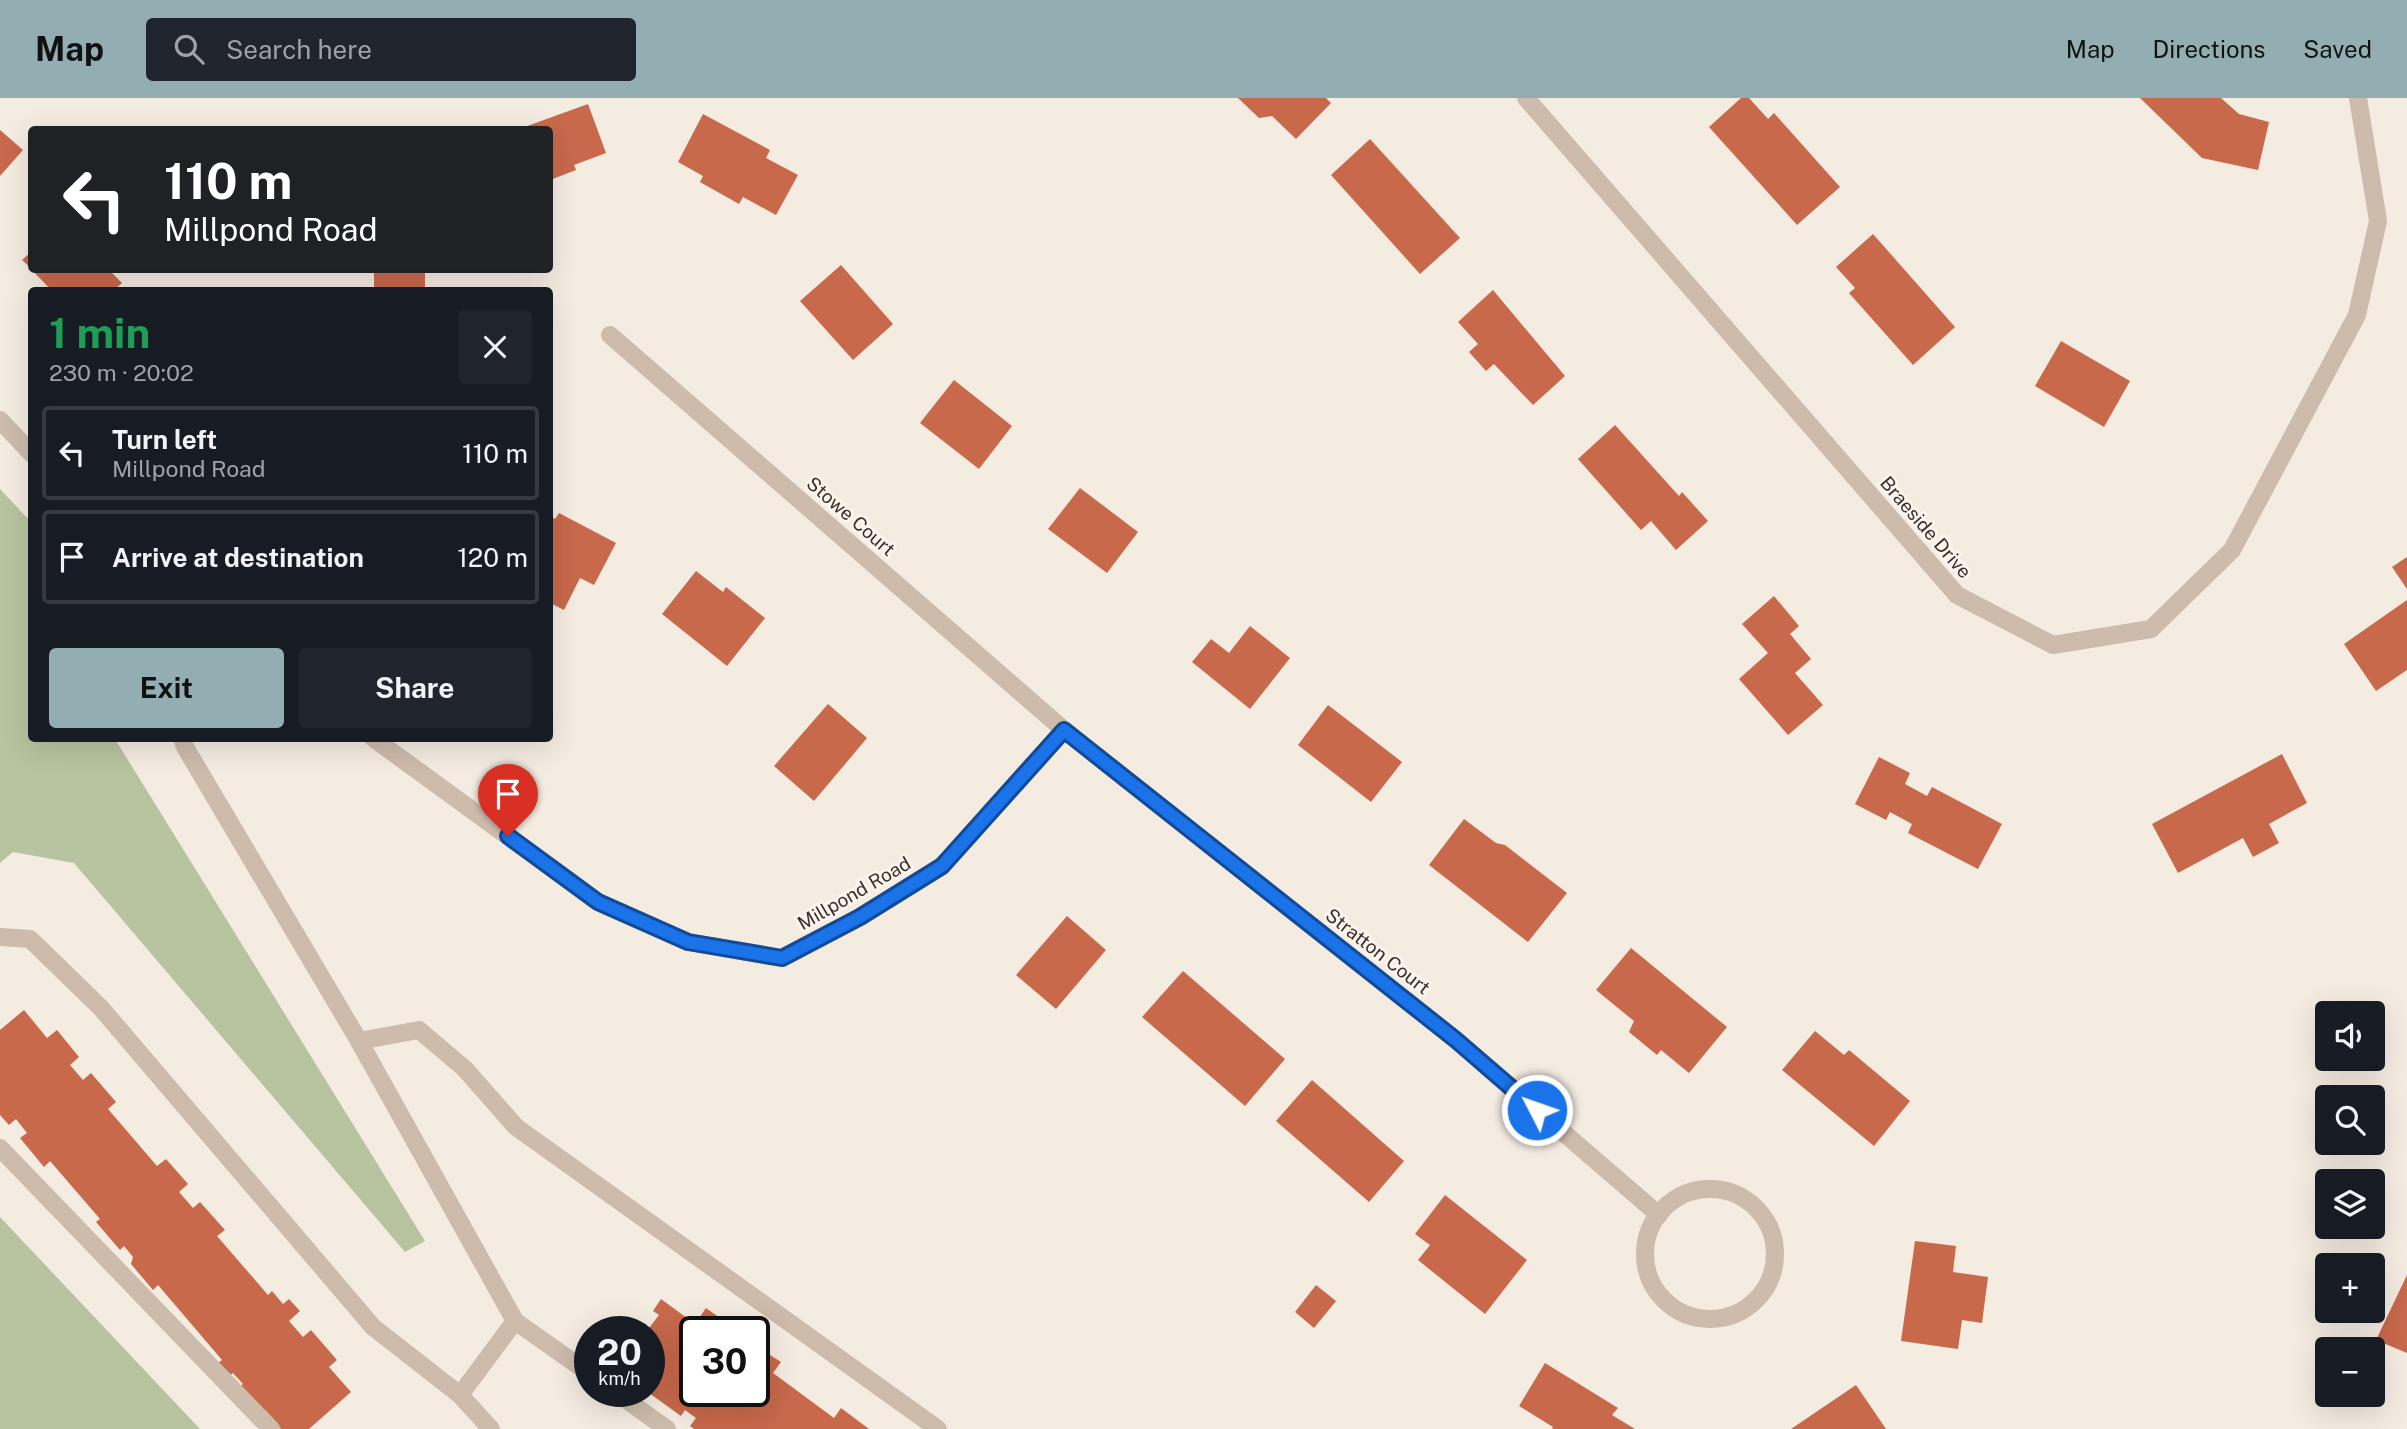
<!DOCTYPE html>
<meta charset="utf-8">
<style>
:root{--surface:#171b24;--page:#20242c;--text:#f1f3f6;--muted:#9ea1a6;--line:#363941;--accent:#92aeb2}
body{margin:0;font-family:"Public Sans",sans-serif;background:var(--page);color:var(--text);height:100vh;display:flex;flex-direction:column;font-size:26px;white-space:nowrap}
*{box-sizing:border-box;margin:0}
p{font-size:23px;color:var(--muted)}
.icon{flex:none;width:38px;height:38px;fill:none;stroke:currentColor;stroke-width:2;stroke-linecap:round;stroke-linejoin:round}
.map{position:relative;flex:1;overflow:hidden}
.side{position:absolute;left:28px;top:189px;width:525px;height:455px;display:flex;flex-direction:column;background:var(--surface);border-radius:7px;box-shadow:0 7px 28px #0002}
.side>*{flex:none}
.guide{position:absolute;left:28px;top:28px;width:525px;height:147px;border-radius:7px;box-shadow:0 7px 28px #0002;background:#202124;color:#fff;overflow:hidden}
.tools{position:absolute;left:2315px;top:903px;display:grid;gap:14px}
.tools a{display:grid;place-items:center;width:70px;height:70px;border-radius:7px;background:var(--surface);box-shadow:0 7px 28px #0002;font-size:35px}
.speed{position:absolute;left:574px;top:1218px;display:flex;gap:14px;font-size:35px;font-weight:700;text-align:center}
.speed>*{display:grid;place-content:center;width:91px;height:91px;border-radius:50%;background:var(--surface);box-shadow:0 7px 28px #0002;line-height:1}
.speed small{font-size:18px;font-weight:400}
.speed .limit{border:4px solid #111;border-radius:10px;background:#fff;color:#111}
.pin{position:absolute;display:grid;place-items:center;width:60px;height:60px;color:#fff;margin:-72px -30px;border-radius:50% 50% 50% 0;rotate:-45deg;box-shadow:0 0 7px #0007}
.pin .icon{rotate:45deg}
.me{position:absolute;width:77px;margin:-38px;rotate:311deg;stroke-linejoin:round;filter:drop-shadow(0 0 5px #0008)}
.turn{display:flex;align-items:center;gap:24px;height:147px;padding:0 21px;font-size:32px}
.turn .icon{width:91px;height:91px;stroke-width:2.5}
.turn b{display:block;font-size:49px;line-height:60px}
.round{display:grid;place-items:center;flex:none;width:74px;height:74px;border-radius:7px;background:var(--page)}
.overview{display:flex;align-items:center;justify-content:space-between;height:119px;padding:0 21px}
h1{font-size:42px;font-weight:700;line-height:52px;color:#1e9e55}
.cta{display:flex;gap:14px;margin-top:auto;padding:14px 21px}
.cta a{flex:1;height:80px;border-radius:7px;background:var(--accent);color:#111;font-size:28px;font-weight:700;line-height:80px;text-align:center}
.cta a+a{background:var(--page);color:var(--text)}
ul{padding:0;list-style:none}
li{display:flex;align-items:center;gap:21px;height:94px;margin:0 14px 10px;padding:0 7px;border:4px solid var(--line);border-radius:7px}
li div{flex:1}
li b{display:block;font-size:26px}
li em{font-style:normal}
header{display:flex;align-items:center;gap:42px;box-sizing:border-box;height:98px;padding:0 35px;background:var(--accent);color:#111}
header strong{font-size:33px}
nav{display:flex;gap:38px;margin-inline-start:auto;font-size:24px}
.search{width:490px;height:63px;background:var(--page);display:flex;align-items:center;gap:18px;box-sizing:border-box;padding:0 24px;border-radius:7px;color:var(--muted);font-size:26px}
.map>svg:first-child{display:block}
</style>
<header>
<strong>Map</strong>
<div class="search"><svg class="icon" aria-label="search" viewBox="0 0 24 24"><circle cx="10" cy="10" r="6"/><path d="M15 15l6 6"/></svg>Search here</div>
<nav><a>Map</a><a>Directions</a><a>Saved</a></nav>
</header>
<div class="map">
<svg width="2407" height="1331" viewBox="0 0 2407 1331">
<rect width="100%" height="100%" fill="#f4ebe1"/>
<g fill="#b8c4a0">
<path d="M0,391L31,424L32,640L115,641L425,1143L405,1154L74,765L13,754L0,765Z"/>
<path d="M0,1119L200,1331H0Z"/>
</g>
<g fill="#c8694b">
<path d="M1238,0H1326L1331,5L1296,41L1272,18L1259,20Z"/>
<path d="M1741,0H1749L1768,21L1774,15L1840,89L1797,127L1709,29Z"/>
<path d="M2140,0H2221L2239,16L2269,24L2258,72L2202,60Z"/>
<path d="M588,6L606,55L574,67L576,72L550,82V32L519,31Z"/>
<path d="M703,16L770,52L766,60L798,77L776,117L743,99L739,106L700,84L703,78L678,64Z"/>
<path d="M0,32L23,52L0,78Z"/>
<path d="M1370,41L1460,140L1420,176L1331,77Z"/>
<path d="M1873,136L1955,229L1913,267L1849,195L1855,190L1836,169Z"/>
<path d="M32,153V171L22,162Z"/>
<path d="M841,167L893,226L853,262L800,203Z"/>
<path d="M32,172H109L122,185L114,192H51Z"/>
<rect x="374" y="172" width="51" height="20"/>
<path d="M1493,192L1565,278L1533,307L1494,266L1486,273L1469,254L1478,246L1458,224Z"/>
<path d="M2061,243L2130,283L2104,329L2035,288Z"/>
<path d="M954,282L1012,328L979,371L920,325Z"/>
<path d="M1615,327L1679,398L1682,394L1708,423L1676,452L1651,423L1641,432L1578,361Z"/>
<path d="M1080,390L1138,434L1107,475L1048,431Z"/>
<path d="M559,415L616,445L594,487L580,480L564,512L550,505V418L555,421Z"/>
<path d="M2407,459V491L2392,469Z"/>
<path d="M696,473L723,494L726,489L765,520L727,568L662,516Z"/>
<path d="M1774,498L1799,528L1790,536L1811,561L1795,575L1823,607L1788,637L1739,581L1768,555L1742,526Z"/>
<path d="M2407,502V572L2376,593L2344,546Z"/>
<path d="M1250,528L1290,560L1250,611L1192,564L1211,541L1229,555Z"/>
<path d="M828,606L867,640L814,703L774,668Z"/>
<path d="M1328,607L1402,664L1371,704L1298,647Z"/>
<path d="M2282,656L2307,705L2269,726L2279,745L2253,759L2243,740L2178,775L2152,726Z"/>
<path d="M1879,659L1910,675L1905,686L1927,698L1932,689L2002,726L1978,771L1908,735L1912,726L1890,714L1886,722L1855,706Z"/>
<path d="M1464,721L1496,745L1505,747L1567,795L1528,844L1429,767Z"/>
<path d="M1067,818L1106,852L1056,911L1016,877Z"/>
<path d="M1631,850L1727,929L1689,975L1661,952L1657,957L1629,934L1634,923L1596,892Z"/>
<path d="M1183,873L1285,961L1245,1008L1142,919Z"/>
<path d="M24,912L47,940L57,932L79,959L70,967L83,982L91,975L116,1004L108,1011L157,1068L166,1061L188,1086L179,1094L193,1110L200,1104L225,1132L217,1138L268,1197L272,1193L283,1206L289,1201L300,1213L289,1223L303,1239L311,1232L337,1262L329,1269L351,1294L309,1331H281L266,1313L237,1291L243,1286L233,1275L227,1280L216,1267L222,1262L158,1187L153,1192L131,1166L133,1159L124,1148L120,1152L96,1124L100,1121L50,1063L44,1069L20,1040L27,1035L16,1021L9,1027L0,1017V932Z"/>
<path d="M1815,933L1844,957L1849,952L1910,1003L1874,1048L1782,972Z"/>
<path d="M1312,982L1404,1063L1369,1104L1276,1023Z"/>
<path d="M1445,1097L1527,1162L1485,1216L1418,1162L1430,1147L1415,1136Z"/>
<path d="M1915,1143L1956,1148L1953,1174L1988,1179L1982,1225L1962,1222L1958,1251L1901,1243Z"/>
<path d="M2407,1177V1255L2376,1242Z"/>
<path d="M1316,1187L1336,1203L1314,1230L1295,1214Z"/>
<path d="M661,1201L695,1226L706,1210L720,1220L715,1227L725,1234H695V1293H754V1257L762,1262L767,1255L781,1264L773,1275L834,1320L841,1310L869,1331H694L690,1328L696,1320L685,1312L681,1318L649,1295L652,1290L649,1288V1234H646L659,1217L653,1213Z"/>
<path d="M1545,1265L1618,1310L1612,1317L1635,1331H1552L1553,1329L1519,1308Z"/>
<path d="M1856,1287L1886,1331H1791Z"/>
</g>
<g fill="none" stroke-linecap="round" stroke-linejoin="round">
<g stroke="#cdbbac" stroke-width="18">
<path d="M182,640L185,649L359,943L515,1223L590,1276"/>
<path d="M0,839L30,841L101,910L373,1229L460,1297L491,1331"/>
<path d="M359,943L419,932L465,971L516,1029L938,1331"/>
<path d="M0,1050L271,1331"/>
<path d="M614,1293L667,1331"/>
<path d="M460,1297L515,1223"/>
</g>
<g stroke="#cdbbac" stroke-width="18">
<path d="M1526,0L1957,497L2053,547L2151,531L2232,452L2357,217L2378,123L2358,0"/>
<path d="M610,237L1064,632L1456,942L1659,1117"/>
<path d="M0,322L32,356"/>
<path d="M373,640L598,804L688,844L782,860L860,819L942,768L1064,632"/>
<circle cx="1710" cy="1156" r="65"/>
</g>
</g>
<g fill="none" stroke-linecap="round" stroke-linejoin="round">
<g stroke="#114b97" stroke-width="18">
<path id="route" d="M508,738L598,804L688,844L782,860L860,819L942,768L1064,632L1456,942L1537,1012"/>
</g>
<use href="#route" stroke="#1a73e8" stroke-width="12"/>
</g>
<g text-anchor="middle" stroke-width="6" stroke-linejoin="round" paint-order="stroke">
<g font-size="19" fill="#3b302b" stroke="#fbf5ee">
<text transform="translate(851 418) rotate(41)" y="7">Stowe Court</text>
<text transform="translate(1926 429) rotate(49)" y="7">Braeside Drive</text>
<text transform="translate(854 795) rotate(-30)" y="7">Millpond Road</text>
<text transform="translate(1378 853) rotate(38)" y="7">Stratton Court</text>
</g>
</g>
</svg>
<div class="tools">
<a><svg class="icon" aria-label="sound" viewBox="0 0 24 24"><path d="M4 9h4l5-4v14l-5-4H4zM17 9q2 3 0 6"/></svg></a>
<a><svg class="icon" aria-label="search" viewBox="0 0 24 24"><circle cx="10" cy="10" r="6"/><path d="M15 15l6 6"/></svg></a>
<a><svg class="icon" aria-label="layers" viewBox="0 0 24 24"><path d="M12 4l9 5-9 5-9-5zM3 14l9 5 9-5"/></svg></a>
<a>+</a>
<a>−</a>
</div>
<div class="speed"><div>20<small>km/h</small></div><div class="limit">30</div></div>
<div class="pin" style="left:508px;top:738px;background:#d93025"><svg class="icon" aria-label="arrive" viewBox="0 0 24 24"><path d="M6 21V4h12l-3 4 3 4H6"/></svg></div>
<svg class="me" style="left:1537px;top:1012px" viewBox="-20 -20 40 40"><circle r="17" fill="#1a73e8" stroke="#fff" stroke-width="3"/><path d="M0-11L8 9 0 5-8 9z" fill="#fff"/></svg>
<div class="guide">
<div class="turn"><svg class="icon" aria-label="left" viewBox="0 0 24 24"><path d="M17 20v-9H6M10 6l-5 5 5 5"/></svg><div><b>110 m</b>Millpond Road</div></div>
</div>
<section class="side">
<div class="overview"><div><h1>1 min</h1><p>230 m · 20:02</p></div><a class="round"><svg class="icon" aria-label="close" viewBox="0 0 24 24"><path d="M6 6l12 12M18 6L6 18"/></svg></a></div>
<ul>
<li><svg class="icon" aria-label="left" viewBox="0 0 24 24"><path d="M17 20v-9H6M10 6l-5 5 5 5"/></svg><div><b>Turn left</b><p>Millpond Road</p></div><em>110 m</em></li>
<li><svg class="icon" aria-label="arrive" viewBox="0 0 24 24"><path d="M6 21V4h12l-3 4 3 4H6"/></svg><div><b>Arrive at destination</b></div><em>120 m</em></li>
</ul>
<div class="cta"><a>Exit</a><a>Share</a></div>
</section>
</div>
